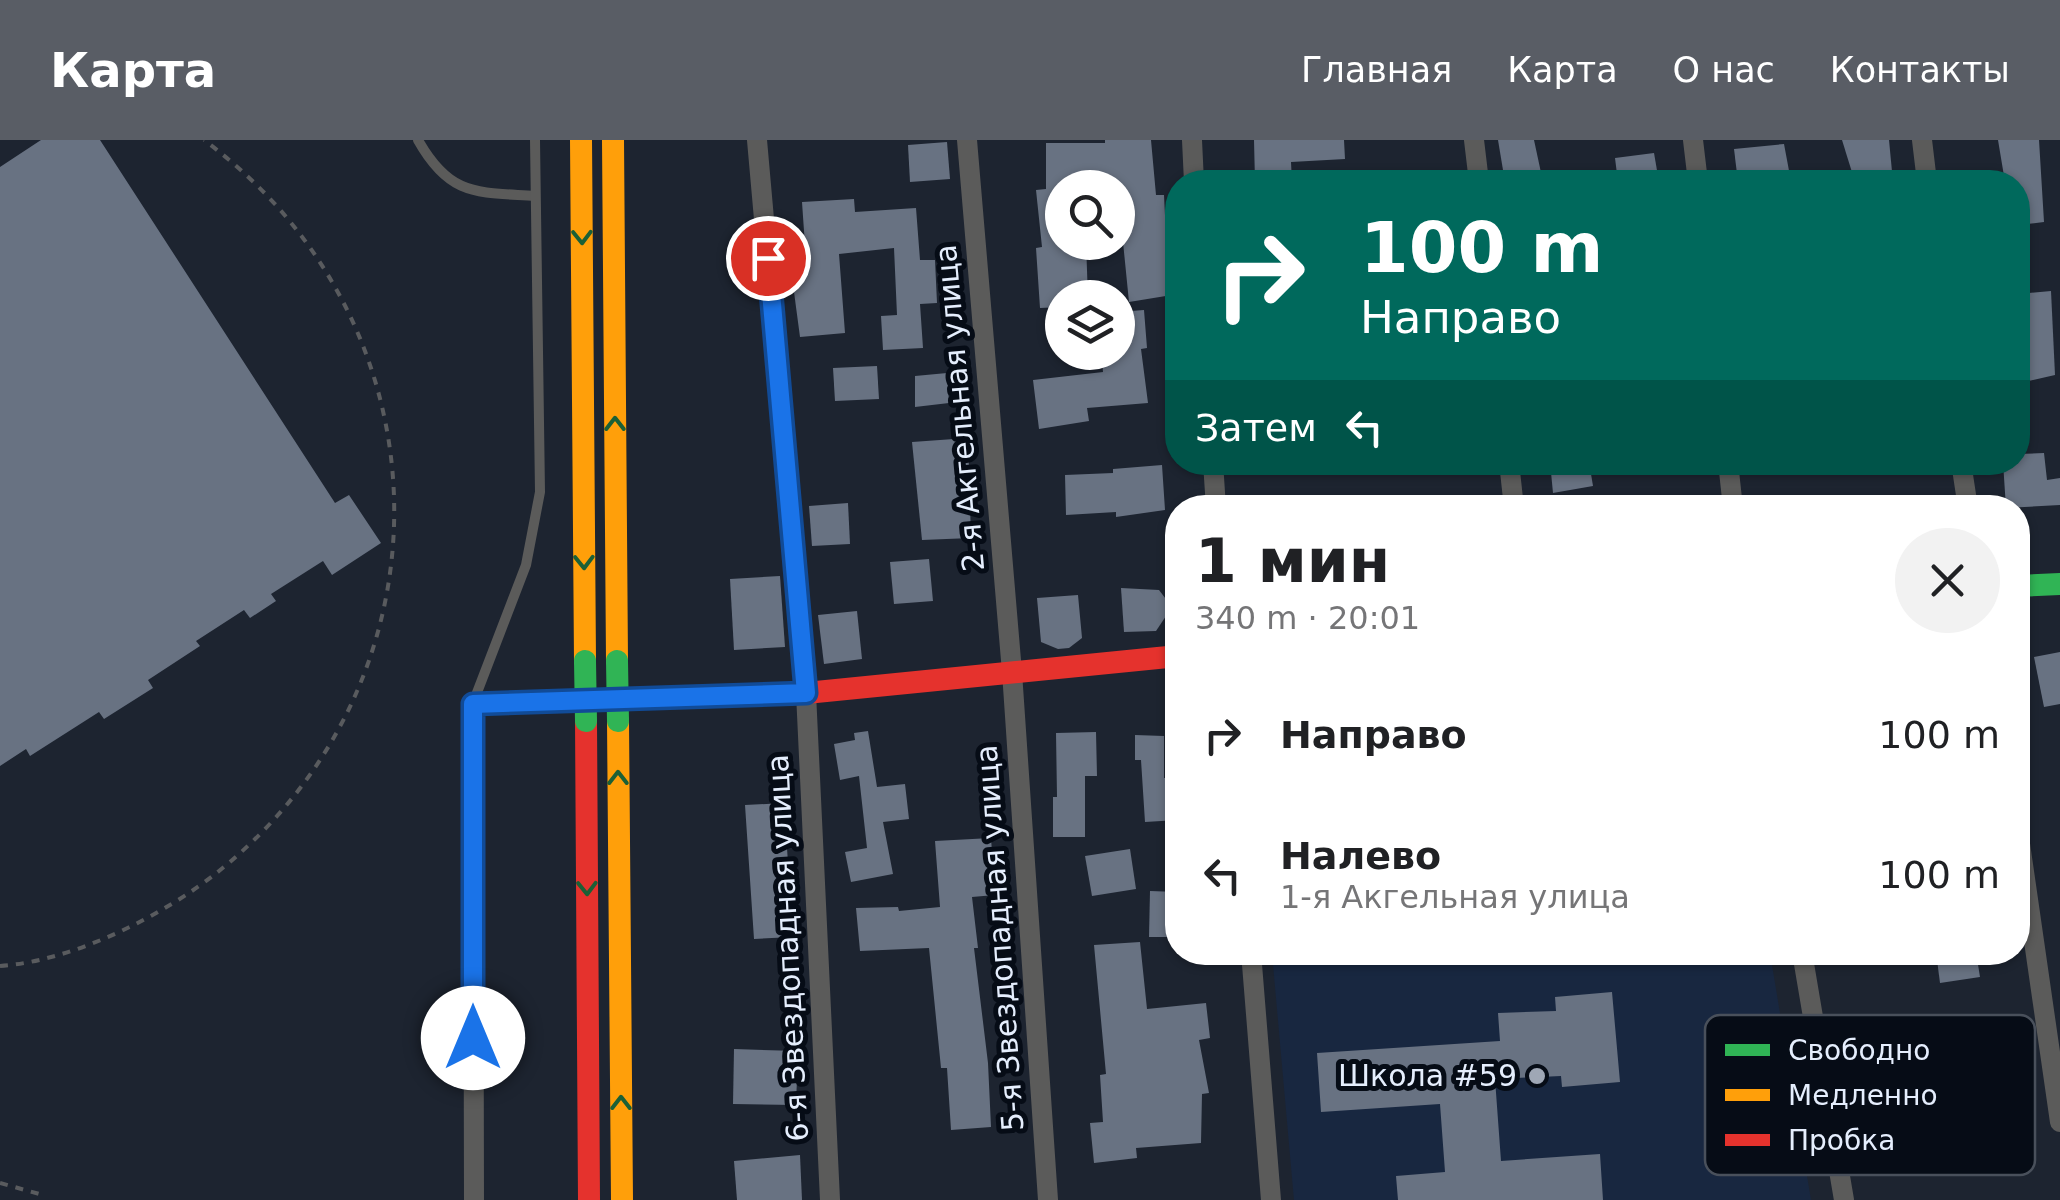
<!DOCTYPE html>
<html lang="ru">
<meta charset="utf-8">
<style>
:root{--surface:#fff;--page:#f2f2f2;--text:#202124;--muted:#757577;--accent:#595d65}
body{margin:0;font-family:"DejaVu Sans",sans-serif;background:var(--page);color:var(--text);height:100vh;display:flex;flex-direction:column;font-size:38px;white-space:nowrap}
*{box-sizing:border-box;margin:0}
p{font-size:32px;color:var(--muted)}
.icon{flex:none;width:55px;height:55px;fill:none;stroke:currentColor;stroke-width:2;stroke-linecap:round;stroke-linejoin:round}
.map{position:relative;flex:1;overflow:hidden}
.sheet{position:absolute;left:1165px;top:355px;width:865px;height:470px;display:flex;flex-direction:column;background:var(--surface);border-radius:40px;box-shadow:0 2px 8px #0004}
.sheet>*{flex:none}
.hud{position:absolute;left:1165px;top:30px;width:865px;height:305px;border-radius:40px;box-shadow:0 2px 8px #0004;background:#00695c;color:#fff;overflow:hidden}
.controls{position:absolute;left:1045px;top:30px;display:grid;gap:20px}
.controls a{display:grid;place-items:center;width:90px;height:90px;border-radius:50%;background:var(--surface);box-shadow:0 2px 8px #0004;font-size:50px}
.pin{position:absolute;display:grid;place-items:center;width:85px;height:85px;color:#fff;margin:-42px;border:5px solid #fff;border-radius:50%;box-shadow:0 2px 10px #0007}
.me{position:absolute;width:110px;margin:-55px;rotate:0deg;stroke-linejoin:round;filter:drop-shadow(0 0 8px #0008)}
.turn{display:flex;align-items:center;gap:35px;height:210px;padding:0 30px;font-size:45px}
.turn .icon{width:130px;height:130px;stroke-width:2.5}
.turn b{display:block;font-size:70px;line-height:85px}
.then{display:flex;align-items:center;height:95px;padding:0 30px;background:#0003;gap:20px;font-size:38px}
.round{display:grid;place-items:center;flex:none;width:105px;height:105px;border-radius:52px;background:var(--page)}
.summary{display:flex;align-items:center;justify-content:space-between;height:170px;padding:0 30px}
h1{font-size:60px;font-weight:700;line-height:75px}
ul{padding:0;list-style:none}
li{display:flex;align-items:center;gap:30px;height:140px;padding:0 30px}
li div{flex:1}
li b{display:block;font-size:38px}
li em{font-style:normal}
header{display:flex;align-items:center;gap:60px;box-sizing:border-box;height:140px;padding:0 50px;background:var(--accent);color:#fff}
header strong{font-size:48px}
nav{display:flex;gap:55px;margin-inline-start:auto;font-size:35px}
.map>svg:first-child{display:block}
</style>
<header>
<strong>Карта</strong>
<nav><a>Главная</a><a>Карта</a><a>О нас</a><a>Контакты</a></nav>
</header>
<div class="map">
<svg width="2060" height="1060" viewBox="0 0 2060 1060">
<rect width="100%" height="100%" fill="#1d2430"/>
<path fill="#182740" d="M1272,813H1770L1811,1060H1294Z"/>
<g fill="#687282">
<path d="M41,0H100L335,363L349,355L381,403L332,435L323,421L271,454L276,461L250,478L244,470L196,501L200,506L148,540L153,548L104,579L99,572L30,616L26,609L0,626V27Z"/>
<path d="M1105,0H1151L1156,55H1164L1167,116L1171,115L1178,154L1129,162L1122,92H1118V48H1062V102H1086L1088,158H1062V167L1040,168L1036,108L1042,107L1036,50L1046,49V3H1105Z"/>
<path d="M1254,0H1344L1345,19L1291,22L1292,42H1255Z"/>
<path d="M1498,0H1534L1543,42H1505Z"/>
<path d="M1842,0H1889L1893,42H1855Z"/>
<path d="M1998,0H2039L2044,82L2018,85V42H2005Z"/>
<path d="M947,2L950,39L910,42L908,5Z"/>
<path d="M1784,4L1790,36L1738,42L1734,9Z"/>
<path d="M1654,13L1659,42H1618L1615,18Z"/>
<path d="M854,59L855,72L916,68L920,120H935L937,163L920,164L923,208L883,210L881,176L897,175L894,108L839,114L845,193L800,197L790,122L806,120L802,62Z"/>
<path d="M2051,151L2055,235L2020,243L2018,154Z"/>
<path d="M1144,170L1147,208L1141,209L1148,263L1087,268L1089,281L1039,289L1033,240L1103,232L1101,212H1118V172Z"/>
<path d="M877,226L879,259L835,261L833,228Z"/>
<path d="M947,233L949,263L915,267V236Z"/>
<path d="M968,298L971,398L922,400L912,302Z"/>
<path d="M2044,313L2047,340L2060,338V365L2006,368L2003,322H2018V314Z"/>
<path d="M1550,322H1589L1593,346L1553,353Z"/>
<path d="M1162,325L1165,370L1116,377V372L1066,375L1065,335L1113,333V329Z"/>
<path d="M848,363L850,404L812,406L809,366Z"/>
<path d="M929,419L933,461L894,464L890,422Z"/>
<path d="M780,436L785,507L734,510L730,439Z"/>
<path d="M1121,448L1159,450L1172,467L1156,491L1124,492Z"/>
<path d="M1078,455L1082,498L1069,508L1058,509L1041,502L1037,458Z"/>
<path d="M857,471L862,519L824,524L818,475Z"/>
<path d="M2060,512V564L2044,567L2034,517Z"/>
<path d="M868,591L877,647L905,644L909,679L883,682L893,734L851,742L845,712L867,708L859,636L840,640L834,604L855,600L854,593Z"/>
<path d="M1096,592L1097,636H1085V697H1053V657H1057L1056,593Z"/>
<path d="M1135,595L1164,596V638L1178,637V680L1145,682L1141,620H1135Z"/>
<path d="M784,663L790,753L776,756L778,771H791L792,797L754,799L745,665Z"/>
<path d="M991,698L995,755L972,757L978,808H974L988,923L991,987L951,990L947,928H941L929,808L860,811L856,768L898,767L899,771L940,767L935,701Z"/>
<path d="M1130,709L1136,749L1092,756L1085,716Z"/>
<path d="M1150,751L1178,752V797H1149Z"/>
<path d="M1140,802L1147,869L1206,863L1210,898L1199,900L1209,953L1202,954L1201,1003L1136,1008L1137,1018L1094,1023L1090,983L1103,982L1100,935L1106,934L1094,805Z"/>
<path d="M1936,812H1976L1980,837L1940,843Z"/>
<path d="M1612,852L1620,942L1562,947L1561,936L1495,939L1501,1021L1600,1014L1603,1060H1398L1396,1036L1445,1032L1440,964L1321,972L1317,913L1500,901L1498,873L1556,871L1555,857Z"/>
<path d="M734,909L798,911L796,965L733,964Z"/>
<path d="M800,1015L802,1060H737L734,1021Z"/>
</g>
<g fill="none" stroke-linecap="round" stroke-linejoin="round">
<g stroke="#595b5e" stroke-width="4" stroke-dasharray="8 8" stroke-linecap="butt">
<path d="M0,826C73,821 163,776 219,731C459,538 451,183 204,0"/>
<path d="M0,1043L43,1055"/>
</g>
<g stroke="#5b5b5a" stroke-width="10">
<path d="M418,0C450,57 477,52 535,56"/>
<path d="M473,563L526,425L540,352L535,0"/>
</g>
<g stroke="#5b5b5a" stroke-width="20">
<path d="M757,0L806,553L830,1060"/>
<path d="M967,0L1012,532L1048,1060"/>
<path d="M1192,0L1194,42"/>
<path d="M1474,0L1479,42"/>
<path d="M1693,0L1698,42"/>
<path d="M1922,0L1927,42"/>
<path d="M1213,322L1216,368"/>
<path d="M1509,322L1514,368"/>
<path d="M1728,322L1733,368"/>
<path d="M1961,322L1968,368"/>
<path d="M2018,690L2060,982"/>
<path d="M1251,812L1271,1060"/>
<path d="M1802,812L1844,1060"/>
<path d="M474,1060L473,564L806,553"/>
</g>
<path stroke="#30b455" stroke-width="22" d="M2018,446L2060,444"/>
<g stroke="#ff9f0a" stroke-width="22">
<path d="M581,0L585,521"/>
<path d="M613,0L617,521"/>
<path d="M618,581L622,1060"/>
</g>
<g stroke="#e5322d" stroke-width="22">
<path d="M806,553L1178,516"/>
<path d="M586,581L589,1060"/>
</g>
<g stroke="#30b455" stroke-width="22">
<path d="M585,521L586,581"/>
<path d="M617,521L618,581"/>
</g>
</g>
<defs><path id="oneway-chevron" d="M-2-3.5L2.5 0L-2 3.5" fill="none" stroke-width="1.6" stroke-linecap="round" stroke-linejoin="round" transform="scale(2.5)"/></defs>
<g stroke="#1b6036">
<use href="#oneway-chevron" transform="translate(582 97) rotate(89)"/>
<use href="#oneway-chevron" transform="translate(615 284) rotate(-90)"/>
<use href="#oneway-chevron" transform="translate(584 422) rotate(89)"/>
<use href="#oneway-chevron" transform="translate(618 638) rotate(-90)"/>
<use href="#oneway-chevron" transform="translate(587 748) rotate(89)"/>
<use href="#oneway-chevron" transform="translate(621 963) rotate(-90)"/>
</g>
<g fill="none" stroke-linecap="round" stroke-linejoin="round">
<g stroke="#114b97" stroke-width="25">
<path id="route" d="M473,898V564L806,553L768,118"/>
</g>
<use href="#route" stroke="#1a73e8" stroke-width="18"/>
</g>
<circle fill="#9fa7b5" stroke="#060c16" stroke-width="4" cx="1537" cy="936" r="10"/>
<g text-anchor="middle" stroke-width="10" stroke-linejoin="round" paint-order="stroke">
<g font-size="30" fill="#e5eefd" stroke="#060c16">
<text transform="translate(960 268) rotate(-95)" y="10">2-я Акгельная улица</text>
<text transform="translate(1000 798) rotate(-94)" y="10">5-я Звездопадная улица</text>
<text transform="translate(788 808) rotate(-93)" y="10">6-я Звездопадная улица</text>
</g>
<g font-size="30" fill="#e5eefd" stroke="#060c16" text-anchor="end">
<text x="1517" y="946">Школа #59</text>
</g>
</g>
<rect x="1705" y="875" width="330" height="160" rx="15" fill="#060c16" stroke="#49505b" stroke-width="2.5"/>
<rect x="1725" y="904" width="45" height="12" fill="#30b455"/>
<rect x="1725" y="949" width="45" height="12" fill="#ff9f0a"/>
<rect x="1725" y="994" width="45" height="12" fill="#e5322d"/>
<g font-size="28" fill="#e5eefd">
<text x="1788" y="920">Свободно</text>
<text x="1788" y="965">Медленно</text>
<text x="1788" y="1010">Пробка</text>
</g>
</svg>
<div class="controls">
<a><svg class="icon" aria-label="search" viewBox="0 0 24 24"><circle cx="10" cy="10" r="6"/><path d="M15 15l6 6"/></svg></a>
<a><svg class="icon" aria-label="layers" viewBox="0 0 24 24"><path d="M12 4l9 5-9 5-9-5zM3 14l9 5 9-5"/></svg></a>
</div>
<div class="pin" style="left:768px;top:118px;background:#d93025"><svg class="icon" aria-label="arrive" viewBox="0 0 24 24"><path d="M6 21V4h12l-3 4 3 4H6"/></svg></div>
<svg class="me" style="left:473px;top:898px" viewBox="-20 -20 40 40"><circle r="19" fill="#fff"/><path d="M0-13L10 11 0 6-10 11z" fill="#1a73e8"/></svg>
<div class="hud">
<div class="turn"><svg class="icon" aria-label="right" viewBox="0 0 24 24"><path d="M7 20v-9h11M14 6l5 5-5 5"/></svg><div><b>100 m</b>Направо</div></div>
<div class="then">Затем<svg class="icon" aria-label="left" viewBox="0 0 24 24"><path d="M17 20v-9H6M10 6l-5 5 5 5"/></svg></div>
</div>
<section class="sheet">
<div class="summary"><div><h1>1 мин</h1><p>340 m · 20:01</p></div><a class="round"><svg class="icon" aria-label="close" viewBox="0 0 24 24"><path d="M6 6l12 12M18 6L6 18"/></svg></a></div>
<ul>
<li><svg class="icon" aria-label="right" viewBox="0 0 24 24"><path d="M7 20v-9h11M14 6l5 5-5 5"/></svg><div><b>Направо</b></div><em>100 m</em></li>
<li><svg class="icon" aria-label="left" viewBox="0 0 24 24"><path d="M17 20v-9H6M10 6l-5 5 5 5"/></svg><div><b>Налево</b><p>1-я Акгельная улица</p></div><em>100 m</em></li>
</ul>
</section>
</div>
